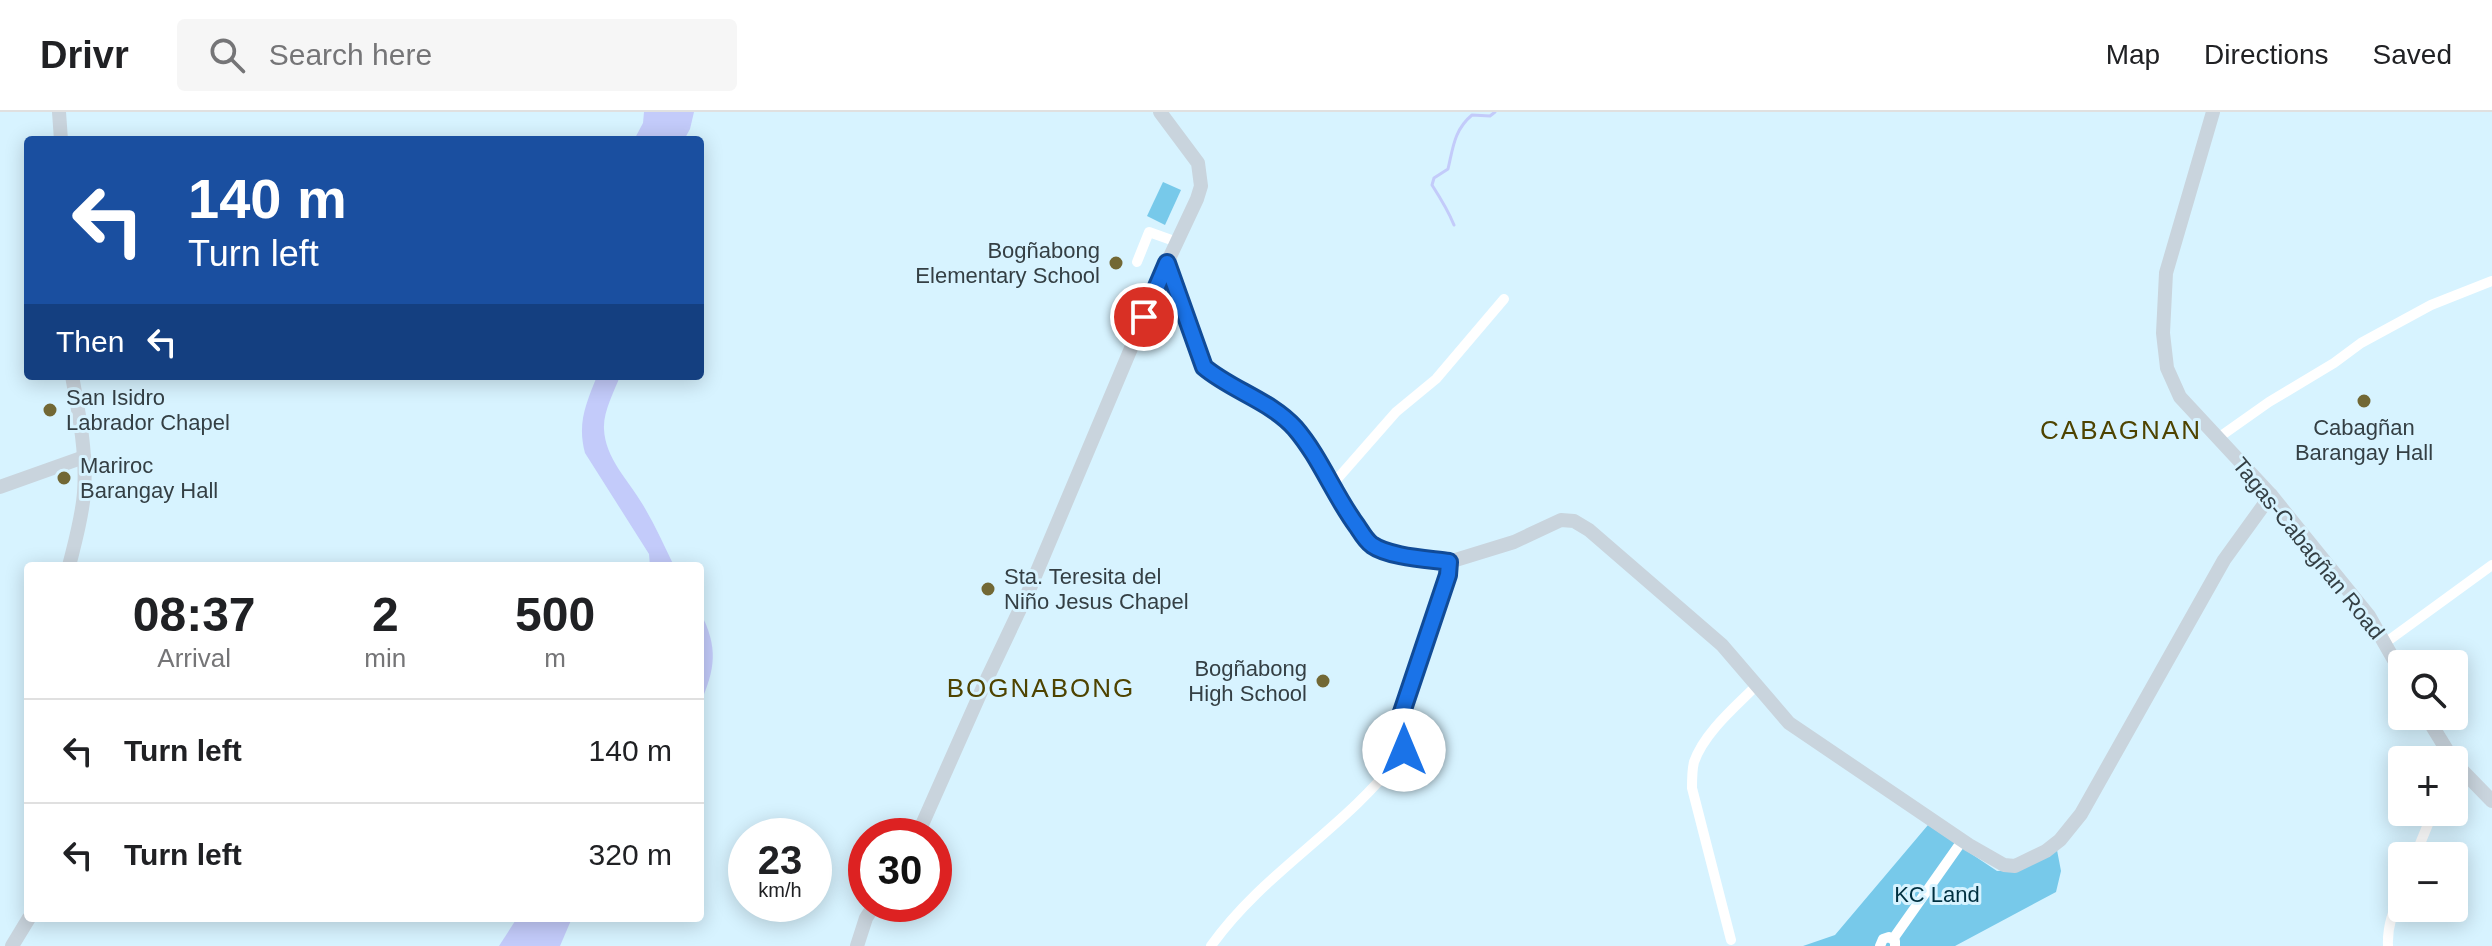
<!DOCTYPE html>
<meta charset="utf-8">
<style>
:root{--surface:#fff;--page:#f6f6f6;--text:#202124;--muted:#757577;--line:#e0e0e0}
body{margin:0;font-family:Arial,sans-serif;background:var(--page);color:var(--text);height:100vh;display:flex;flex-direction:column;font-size:30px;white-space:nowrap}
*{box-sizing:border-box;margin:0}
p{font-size:26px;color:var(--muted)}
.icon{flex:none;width:44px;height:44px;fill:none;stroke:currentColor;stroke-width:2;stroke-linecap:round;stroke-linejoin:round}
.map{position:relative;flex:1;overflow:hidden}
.panel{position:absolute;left:24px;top:450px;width:680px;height:360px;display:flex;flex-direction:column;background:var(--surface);border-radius:8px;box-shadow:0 4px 20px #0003}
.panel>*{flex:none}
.top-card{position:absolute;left:24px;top:24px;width:680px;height:244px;border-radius:8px;box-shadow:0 4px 20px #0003;background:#1a4fa0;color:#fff;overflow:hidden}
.buttons{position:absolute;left:2388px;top:538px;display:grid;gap:16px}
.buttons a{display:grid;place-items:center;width:80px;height:80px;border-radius:8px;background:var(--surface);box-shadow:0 4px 20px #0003;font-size:40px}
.speed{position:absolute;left:728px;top:706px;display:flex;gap:16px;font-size:40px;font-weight:700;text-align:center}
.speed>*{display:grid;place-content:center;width:104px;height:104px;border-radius:50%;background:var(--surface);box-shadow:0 4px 20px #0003;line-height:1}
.speed small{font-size:20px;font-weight:400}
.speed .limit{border:12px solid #d22;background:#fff;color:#111}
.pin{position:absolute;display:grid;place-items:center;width:68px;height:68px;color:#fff;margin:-34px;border:4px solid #fff;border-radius:50%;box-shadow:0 2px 8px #0007}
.me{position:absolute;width:88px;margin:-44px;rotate:0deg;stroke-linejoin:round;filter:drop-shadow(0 0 6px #0008)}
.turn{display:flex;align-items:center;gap:28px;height:168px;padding:0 32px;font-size:36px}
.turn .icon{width:104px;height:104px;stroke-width:2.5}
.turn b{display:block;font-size:56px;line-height:68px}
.then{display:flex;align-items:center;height:76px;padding:0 32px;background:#0003;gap:16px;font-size:30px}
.eta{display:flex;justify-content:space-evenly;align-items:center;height:136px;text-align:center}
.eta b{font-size:48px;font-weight:700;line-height:56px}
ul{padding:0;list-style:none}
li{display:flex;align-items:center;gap:24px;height:104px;padding:0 32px;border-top:2px solid var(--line)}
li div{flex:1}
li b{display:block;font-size:30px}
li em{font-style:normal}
header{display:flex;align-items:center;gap:48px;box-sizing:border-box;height:112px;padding:0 40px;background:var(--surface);border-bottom:2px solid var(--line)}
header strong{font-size:38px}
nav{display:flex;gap:44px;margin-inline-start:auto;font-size:28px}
.search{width:560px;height:72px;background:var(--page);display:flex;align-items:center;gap:20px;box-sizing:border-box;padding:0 28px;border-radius:8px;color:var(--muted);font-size:30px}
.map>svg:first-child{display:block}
</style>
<header>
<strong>Drivr</strong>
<div class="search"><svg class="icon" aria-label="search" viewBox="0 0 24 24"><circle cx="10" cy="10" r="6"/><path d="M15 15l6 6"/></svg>Search here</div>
<nav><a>Map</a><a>Directions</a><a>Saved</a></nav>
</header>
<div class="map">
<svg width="2492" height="834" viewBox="0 0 2492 834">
<rect width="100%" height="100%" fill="#d7f3ff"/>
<g fill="#77c9ea">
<path d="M1163,70L1181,78L1165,113L1147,104Z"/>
<path d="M1928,713L1997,759L2020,758L2057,738L2061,759L2056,780L1955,834H1803L1835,823Z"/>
</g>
<g fill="#c3cbfa">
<path d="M644,0H694L690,17L684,28H634L643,11Z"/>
<path d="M597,264H620C614,280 603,300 604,317C605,346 629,369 643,393C655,413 664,433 674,454H650L649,442L585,341C577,311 586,292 597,264Z"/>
<path d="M700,500C719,536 715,557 700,592Z"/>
<path d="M517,806H572L560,834H499Z"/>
</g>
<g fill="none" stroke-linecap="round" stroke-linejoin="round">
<path stroke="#c3cbfa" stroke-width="3" d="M1454,113C1448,98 1441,87 1432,73L1434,66L1448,57C1453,36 1454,18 1472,3L1490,4L1495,0"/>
<g stroke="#fff" stroke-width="10">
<path d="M1137,150L1149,120L1177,130"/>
<path d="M2218,326L2269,290L2334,251L2361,231L2431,193L2492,169"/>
<path d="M1331,374L1396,300L1436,267L1504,187"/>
<path d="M2385,531L2492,453"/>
<path d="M1402,601L1420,608"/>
<path d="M2415,744L2433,700"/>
<path d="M1893,827L1962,729"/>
<path d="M1731,828L1692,676C1692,668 1692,658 1694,650C1704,621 1735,595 1756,574"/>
<path d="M1211,834C1264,759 1348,715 1402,641L1404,638L1400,606L1448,463L1449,450"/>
<path d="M1880,834L1883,827L1889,825L1895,829V834"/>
<path d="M2388,834C2387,813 2394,797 2402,778"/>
</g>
<g stroke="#c9d4dd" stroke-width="14">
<path d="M59,0L61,28"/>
<path d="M2213,0L2166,161L2163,221L2167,256L2180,285L2271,383L2369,504L2402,562"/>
<path d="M1167,151L1204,255L1214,263L1281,304L1294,315L1312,340L1347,401L1374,435L1392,441L1449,450L1514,430L1561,408L1574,409L1589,418L1722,533L1789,611L1969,733L2004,753L2015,754L2046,739L2060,728L2081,702L2224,448L2271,383"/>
<path d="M0,375L84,345"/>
<path d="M69,454C75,430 82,406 84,381C87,342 79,302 72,264"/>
<path d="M2426,604L2453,648"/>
<path d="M2454,650L2492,689"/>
<path d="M917,724L984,573L1030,476L1167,151L1197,87L1201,74L1198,51L1160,0"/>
<path d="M12,834L29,806"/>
<path d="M857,834L866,806L875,792"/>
</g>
</g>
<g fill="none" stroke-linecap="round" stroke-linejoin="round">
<g stroke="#114b97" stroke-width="20">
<path id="route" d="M1144,205L1167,151L1204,255C1231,278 1271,289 1295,316C1320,345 1334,383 1357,414C1361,420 1366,429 1372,433C1389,445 1429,447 1449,450L1448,463L1400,606L1404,638"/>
</g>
<use href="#route" stroke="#1a73e8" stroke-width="14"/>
</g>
<g fill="#726835" stroke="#d7f3ff" stroke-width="3">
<circle cx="1116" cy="151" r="8"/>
<circle cx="2364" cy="289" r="8"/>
<circle cx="50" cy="298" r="8"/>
<circle cx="64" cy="366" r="8"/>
<circle cx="988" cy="477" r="8"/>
<circle cx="1323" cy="569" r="8"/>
</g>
<g text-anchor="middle" stroke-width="6" stroke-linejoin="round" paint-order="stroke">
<g font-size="22" fill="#343f44" stroke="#d7f3ff" text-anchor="start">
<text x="1100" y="146" text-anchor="end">Bogñabong<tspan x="1100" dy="25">Elementary School</tspan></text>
<text x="66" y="293">San Isidro<tspan x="66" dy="25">Labrador Chapel</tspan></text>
<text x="2364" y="323" text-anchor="middle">Cabagñan<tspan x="2364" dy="25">Barangay Hall</tspan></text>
<text x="80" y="361">Mariroc<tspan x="80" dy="25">Barangay Hall</tspan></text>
<text x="1004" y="472">Sta. Teresita del<tspan x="1004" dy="25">Niño Jesus Chapel</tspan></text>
<text x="1307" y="564" text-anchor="end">Bogñabong<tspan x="1307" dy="25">High School</tspan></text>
</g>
<g font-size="22" fill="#343f44" stroke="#d7f3ff">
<text transform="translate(2309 436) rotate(51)" y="8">Tagas-Cabagñan Road</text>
</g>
<g font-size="22" fill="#003040" stroke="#d7f3ff">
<text x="1937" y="790">KC Land</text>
</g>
<g font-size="26" letter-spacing="2" fill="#4e4300" stroke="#d7f3ff">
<text x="2121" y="327">CABAGNAN</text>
<text x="1041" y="585">BOGNABONG</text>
</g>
</g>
</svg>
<div class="buttons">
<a><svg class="icon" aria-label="search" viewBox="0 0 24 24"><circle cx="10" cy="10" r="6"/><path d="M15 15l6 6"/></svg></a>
<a>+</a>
<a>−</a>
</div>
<div class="speed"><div>23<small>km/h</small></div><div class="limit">30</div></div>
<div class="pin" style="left:1144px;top:205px;background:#d93025"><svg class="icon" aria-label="arrive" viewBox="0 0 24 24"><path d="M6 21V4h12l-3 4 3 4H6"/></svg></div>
<svg class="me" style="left:1404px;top:638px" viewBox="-20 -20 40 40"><circle r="19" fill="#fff"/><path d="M0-13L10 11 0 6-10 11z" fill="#1a73e8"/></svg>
<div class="top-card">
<div class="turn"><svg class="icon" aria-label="left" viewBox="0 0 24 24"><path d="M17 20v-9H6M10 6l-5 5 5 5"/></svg><div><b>140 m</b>Turn left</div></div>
<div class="then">Then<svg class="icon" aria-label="left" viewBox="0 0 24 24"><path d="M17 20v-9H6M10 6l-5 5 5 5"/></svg></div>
</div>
<section class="panel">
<div class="eta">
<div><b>08:37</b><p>Arrival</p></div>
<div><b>2</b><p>min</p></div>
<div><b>500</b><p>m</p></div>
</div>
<ul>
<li><svg class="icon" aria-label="left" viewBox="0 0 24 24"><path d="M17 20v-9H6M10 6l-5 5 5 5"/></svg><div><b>Turn left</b></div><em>140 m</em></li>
<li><svg class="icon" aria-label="left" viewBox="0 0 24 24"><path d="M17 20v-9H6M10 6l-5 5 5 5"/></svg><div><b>Turn left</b></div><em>320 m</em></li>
</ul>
</section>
</div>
